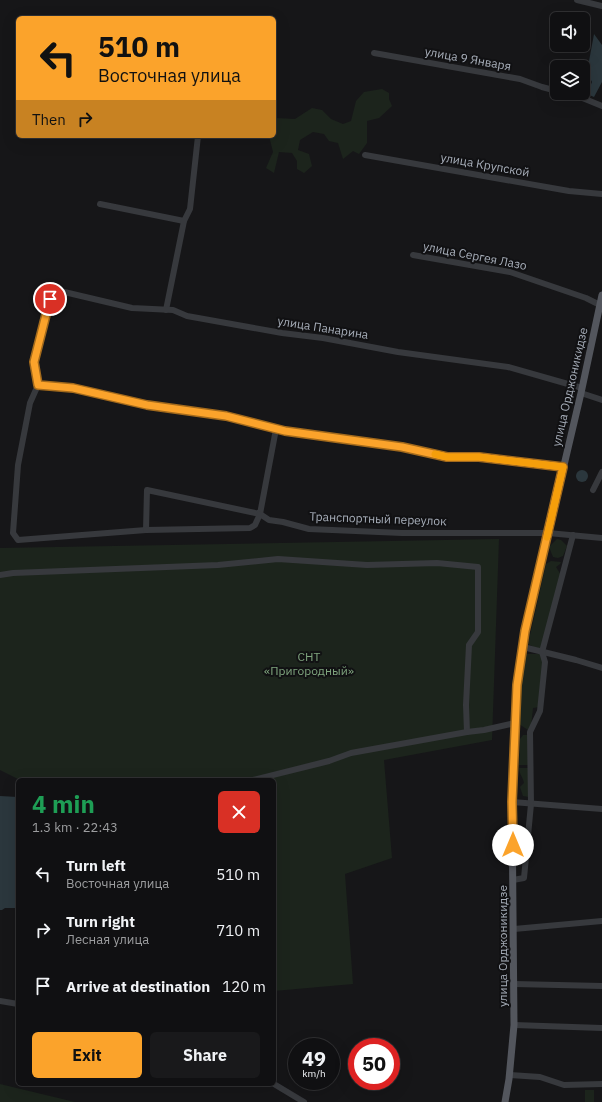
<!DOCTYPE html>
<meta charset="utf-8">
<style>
:root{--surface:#101012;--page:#19191b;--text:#f1f3f6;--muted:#9c9d9f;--line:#303032;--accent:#fba32b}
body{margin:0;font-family:"IBM Plex Sans",sans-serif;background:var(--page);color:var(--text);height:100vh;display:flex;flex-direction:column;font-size:15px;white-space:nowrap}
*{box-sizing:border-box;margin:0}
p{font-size:13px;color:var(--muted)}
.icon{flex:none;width:22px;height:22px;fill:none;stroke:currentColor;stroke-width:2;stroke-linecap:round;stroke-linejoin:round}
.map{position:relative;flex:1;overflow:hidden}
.panel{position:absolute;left:16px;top:778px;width:260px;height:308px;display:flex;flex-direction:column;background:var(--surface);border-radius:6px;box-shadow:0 4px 16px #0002,0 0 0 1px var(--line)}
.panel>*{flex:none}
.guide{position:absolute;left:16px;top:16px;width:260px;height:122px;border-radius:6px;box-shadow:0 4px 16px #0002,0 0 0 1px var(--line);background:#fba32b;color:#111;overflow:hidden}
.fabs{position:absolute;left:550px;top:12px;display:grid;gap:8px}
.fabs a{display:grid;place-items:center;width:40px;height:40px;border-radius:6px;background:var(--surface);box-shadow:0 4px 16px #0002,0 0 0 1px var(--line);font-size:20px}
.speed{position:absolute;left:288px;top:1038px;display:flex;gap:8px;font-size:20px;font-weight:700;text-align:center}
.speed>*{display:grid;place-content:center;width:52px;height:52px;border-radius:50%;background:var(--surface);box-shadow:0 4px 16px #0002,0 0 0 1px var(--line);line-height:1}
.speed small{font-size:10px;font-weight:400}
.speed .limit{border:6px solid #d22;background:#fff;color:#111}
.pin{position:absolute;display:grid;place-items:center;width:34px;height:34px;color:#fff;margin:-17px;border:2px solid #fff;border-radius:50%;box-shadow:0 1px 4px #0007}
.me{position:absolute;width:44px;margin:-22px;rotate:0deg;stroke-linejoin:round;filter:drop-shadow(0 0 3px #0008)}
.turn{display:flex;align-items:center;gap:14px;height:84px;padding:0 16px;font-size:18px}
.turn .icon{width:52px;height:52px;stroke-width:2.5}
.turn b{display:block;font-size:28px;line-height:34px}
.then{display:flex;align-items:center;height:38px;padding:0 16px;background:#0003;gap:8px;font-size:15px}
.round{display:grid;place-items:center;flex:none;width:42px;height:42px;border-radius:6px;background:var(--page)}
.summary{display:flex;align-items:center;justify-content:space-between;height:68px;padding:0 16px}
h1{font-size:24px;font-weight:800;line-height:30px;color:#1e9e55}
.button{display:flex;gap:8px;margin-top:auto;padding:8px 16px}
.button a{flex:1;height:46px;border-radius:6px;background:var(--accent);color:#111;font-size:16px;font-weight:800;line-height:46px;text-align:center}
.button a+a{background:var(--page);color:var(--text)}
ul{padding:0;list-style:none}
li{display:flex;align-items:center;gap:12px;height:56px;padding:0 16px}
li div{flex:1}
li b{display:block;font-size:15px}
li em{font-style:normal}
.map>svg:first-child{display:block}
</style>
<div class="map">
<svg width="602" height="1102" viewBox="0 0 602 1102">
<rect width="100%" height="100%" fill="#161618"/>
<g fill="#1c241c">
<path d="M382,89L389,93V99L392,106L379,118L367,121V143L359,154L353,151L343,159L338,143L329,141L324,134L313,132L300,140L298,150L309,154L312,166L304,173L297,169V161L292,153L279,152L274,173L266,168L273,152L269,136H274V133L276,132V118L295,119L312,108L322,110L331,119L343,124L351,121L356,101L364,92Z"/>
<path d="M499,539L492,740L384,760L392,858L345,874L353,984L274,991V780H20L0,770V548Z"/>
<path d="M557,539L561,540L567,546L563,556L558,558L553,557L549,547Z"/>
<path d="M551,561L561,562L560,564L556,567L561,575L541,649L534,647L528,644L546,564Z"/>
<path d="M525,654H540L543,662L539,707L533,708L531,726L528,730L519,724L520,691Z"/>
<path d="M523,735H528V765H519L520,739Z"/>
<path d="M519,768H528L529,797L523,796L520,787L524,783C523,777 519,774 519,768Z"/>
<path d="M0,1084L75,1102H0Z"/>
<rect x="585" y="1090" width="9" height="12"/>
</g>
<g fill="#2b373d">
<path d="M594,34L602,45V82L594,97L587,94L592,82L587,72Z"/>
<circle cx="582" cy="476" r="6"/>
<path d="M0,796L18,797V908H5L2,910H0Z"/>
</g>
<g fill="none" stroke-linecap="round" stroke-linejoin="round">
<g stroke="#37393d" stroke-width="6">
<path d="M577,0L602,6"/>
<path d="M374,53L520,79L542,87L557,91"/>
<path d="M565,93L580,97L602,106"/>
<path d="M365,155L569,191L602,194"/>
<path d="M100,204L184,221"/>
<path d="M413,255L510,272L586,298L600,305"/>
<path d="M166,310L184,221L190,209L198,136"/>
<path d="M38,385L73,389L147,405L226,416L285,431L402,447L447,457H479L563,467"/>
<path d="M581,393L602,400"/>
<path d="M276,429L260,514L147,490L146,530L18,540L13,533L18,465L30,403L38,385L34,362L50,299L60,291L132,308L173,310L187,316L282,333L323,338L398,352L508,367L582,388"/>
<path d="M593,490L602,472"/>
<path d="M146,530L250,528L255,525L260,514L269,520L283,522L309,529L402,533H548L602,538"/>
<path d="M0,575L13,573L218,565L278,559L367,565L437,563L478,567V632L469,645L466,705L467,732"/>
<path d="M523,647L576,660L602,668"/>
<path d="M253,780L329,761L351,753L467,732L484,730L515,723"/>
<path d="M512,802L602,809"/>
<path d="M513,880L524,878L531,804L530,732L540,711L545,662L542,652L573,535"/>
<path d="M514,929L602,921"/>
<path d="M514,984L602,986"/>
<path d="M0,1001L18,1004"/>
<path d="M514,1025L602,1028"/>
<path d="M510,1075L540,1077L564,1085L602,1084"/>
<path d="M274,1084L304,1102"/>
</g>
<path stroke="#53565d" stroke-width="7" d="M505,1102L509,1079L514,1025L512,802L517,685L525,631L581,393L602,295"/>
</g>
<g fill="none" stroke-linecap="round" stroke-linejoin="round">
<g stroke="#a36a1c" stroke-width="10">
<path id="route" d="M50,299L34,362L38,385L73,388L147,405L226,416L285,431L402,447L447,457H479L563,467L525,631L517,685L512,802L513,845"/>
</g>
<use href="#route" stroke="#fba32b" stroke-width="7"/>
<path stroke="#f59e0b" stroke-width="7" d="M435,454L447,457H479L563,467L547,537"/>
</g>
<g text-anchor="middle" stroke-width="4" stroke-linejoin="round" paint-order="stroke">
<g font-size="12" fill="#a7aeb9" stroke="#111113">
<text transform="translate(468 59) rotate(10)" y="4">улица 9 Января</text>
<text transform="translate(485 165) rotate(10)" y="4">улица Крупской</text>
<text transform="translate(475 256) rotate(11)" y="4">улица Сергея Лазо</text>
<text transform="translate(323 328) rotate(9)" y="4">улица Панарина</text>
<text transform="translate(570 387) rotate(-77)" y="4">улица Орджоникидзе</text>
<text transform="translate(378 519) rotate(2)" y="4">Транспортный переулок</text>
<text transform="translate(503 946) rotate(-90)" y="4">улица Орджоникидзе</text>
</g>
<g font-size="12" fill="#7fa57e" stroke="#111113">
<text x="309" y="661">СНТ<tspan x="309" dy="14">«Пригородный»</tspan></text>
</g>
</g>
</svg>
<div class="fabs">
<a><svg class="icon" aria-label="sound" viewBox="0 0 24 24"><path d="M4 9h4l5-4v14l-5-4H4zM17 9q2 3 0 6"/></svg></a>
<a><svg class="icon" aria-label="layers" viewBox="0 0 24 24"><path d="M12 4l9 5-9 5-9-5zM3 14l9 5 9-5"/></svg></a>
</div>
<div class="speed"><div>49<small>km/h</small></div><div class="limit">50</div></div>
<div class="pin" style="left:50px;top:299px;background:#d93025"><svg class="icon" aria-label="arrive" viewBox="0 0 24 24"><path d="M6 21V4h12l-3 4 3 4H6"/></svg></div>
<svg class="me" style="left:513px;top:845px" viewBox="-20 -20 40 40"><circle r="19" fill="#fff"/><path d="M0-13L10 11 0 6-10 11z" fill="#fba32b"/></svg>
<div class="guide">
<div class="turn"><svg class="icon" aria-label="left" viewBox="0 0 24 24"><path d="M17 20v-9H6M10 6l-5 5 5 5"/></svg><div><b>510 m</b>Восточная улица</div></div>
<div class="then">Then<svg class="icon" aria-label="right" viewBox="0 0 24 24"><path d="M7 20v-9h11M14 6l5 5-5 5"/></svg></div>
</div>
<section class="panel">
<div class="summary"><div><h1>4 min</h1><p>1.3 km · 22:43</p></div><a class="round" style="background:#d93025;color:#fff"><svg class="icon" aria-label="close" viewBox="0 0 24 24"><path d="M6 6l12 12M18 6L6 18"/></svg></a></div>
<ul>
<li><svg class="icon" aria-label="left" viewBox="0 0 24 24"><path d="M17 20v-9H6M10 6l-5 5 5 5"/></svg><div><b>Turn left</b><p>Восточная улица</p></div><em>510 m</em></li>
<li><svg class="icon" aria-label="right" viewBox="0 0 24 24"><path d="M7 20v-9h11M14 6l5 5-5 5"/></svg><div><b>Turn right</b><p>Лесная улица</p></div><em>710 m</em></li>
<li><svg class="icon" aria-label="arrive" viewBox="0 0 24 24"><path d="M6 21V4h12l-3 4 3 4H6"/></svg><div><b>Arrive at destination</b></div><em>120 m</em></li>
</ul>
<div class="button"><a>Exit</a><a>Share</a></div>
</section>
</div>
